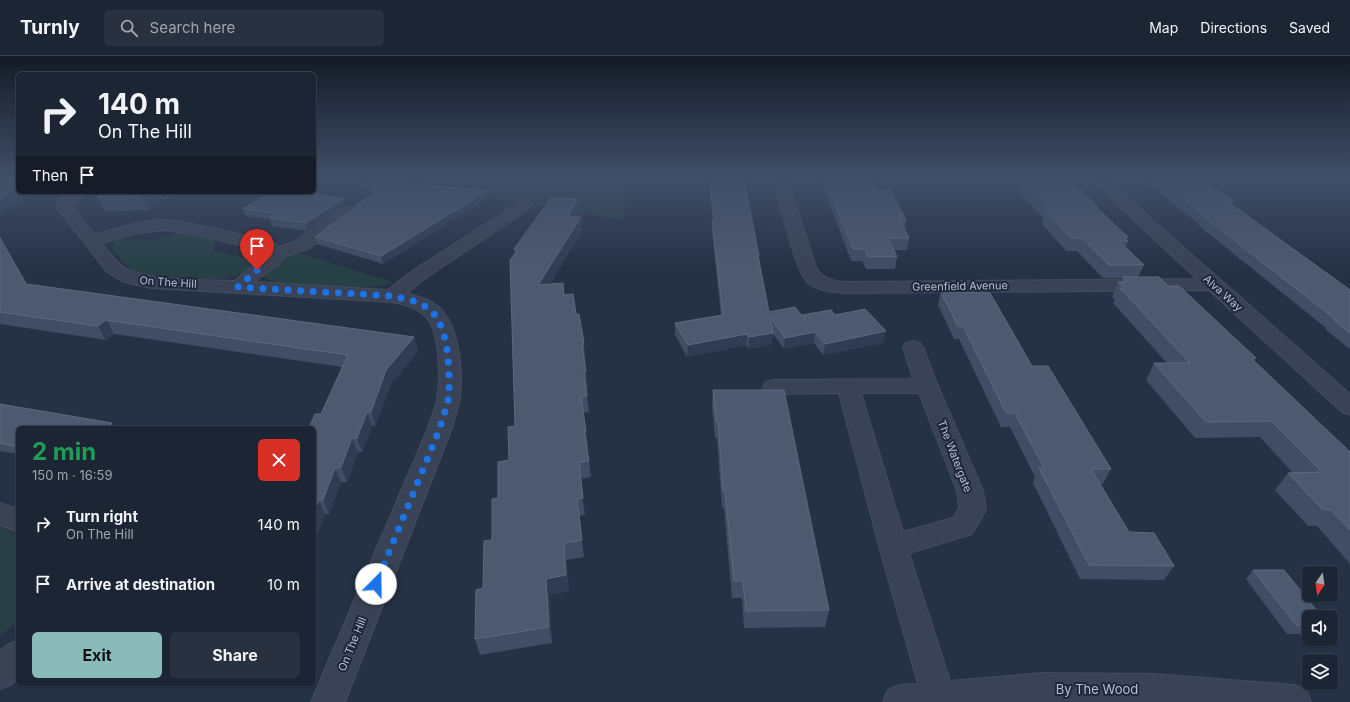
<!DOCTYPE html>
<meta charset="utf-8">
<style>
:root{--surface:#1c2534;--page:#293140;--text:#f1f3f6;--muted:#a0a5ac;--line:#3a424f;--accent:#8bbbb9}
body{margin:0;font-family:Inter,sans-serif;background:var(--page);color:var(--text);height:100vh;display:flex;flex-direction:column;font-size:15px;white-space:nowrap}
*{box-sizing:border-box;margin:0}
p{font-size:13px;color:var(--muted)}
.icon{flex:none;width:22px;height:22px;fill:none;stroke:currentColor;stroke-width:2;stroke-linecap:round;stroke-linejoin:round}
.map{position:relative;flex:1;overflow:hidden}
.drawer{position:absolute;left:16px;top:370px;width:300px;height:260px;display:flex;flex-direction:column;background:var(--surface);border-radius:6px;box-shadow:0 1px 3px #0004,0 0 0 1px var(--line)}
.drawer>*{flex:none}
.guide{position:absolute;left:16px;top:16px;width:300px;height:122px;border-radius:6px;box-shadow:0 1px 3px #0004,0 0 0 1px var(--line);background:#1c2534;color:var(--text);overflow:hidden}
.needle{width:26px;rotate:193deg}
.fabs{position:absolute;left:1302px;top:510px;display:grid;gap:8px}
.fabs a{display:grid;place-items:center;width:36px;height:36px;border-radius:6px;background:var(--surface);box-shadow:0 1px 3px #0004,0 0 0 1px var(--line);font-size:20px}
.pin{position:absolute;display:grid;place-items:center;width:34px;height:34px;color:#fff;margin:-41px -17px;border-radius:50% 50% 50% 0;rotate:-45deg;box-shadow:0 0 4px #0007}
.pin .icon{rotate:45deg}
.me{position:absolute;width:44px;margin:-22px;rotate:22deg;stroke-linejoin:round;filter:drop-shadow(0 0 3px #0008)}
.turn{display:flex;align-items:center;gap:14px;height:84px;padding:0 16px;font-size:18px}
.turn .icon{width:52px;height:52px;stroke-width:2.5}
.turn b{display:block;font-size:28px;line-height:34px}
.then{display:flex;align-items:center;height:38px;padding:0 16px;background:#0003;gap:8px;font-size:15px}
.round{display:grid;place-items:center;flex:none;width:42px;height:42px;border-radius:6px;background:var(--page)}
.headline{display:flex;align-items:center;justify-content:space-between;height:68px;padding:0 16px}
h1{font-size:24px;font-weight:700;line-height:30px;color:#1e9e55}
.action{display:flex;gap:8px;margin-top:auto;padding:8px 16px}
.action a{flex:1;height:46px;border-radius:6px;background:var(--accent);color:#111;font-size:16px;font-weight:700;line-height:46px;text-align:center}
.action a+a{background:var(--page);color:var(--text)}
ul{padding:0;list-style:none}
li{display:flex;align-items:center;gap:12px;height:60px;padding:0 16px}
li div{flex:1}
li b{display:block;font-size:15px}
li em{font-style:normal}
header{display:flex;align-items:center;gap:24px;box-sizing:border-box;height:56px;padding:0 20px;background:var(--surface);border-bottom:1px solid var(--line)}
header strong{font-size:19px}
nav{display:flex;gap:22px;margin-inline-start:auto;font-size:14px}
.search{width:280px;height:36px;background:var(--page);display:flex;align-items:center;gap:10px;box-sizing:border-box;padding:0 14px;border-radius:6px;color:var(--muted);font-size:15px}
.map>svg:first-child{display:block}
</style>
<header>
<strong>Turnly</strong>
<div class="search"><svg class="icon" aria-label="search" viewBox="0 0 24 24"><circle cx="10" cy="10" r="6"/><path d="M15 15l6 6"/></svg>Search here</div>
<nav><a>Map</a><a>Directions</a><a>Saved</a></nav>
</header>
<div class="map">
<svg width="1350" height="646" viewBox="0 0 1350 646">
<rect width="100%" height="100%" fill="#253145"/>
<g fill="#274046">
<path d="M331,122H629L624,164L470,138Z"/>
<path d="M184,176L216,183L213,194L259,205C251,211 242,218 232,221C216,226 149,223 134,215C125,211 119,200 113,193L114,187L117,183L155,184Z"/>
<path d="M296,196L393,226C379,236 283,231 266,223L264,217L267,213Z"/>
<path d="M0,471L18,480V565L0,580Z"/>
</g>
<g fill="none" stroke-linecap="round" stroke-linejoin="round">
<g stroke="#444c5e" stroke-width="2">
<g id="minor">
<path d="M773,122H787L816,211C823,226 840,226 855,226L1197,223L1089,122H1105L1350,338V359L1342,356L1209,234L855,237C841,237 820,237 808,227C795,216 778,142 773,122Z"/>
<path d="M68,136H86L73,149L74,152L95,179C118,172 143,163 167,164C201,167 240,179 274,187L279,191L296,185L343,153L349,151L355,153L357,156L355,159L308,193L285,200L278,208L254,226L388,234L409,217L520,146L525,144L530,146L533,149L530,152L421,225L407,237C416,240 427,242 435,248C460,267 464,317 459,345C458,354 454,363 452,372L345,646H311L428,372C430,363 435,354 437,345C440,325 441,276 426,261C417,251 404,248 392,246L151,232L124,226L107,216L58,153V145ZM166,174L212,182L262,195L267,199L234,225C207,224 145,225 125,212C115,206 109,196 102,187L138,177Z"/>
<path d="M913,285L920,287L923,291L938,330L983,435L986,454L972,478L909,497L950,625L1043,617L1154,618L1294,629L1306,634L1311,646H883L888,634L900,629L918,628L879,490L839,337L774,338L766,336L763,331L766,326L774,324L913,323L903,291L906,287ZM861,337H919L957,435L959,452L953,462L903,476Z"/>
<path d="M0,447L18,453V476L0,469Z"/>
<path d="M18,585V622L12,628L0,633V595L7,589Z"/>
</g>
</g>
<use href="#minor" fill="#3a4355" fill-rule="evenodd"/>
</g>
<g fill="#404d64">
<path d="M371,122L409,126L410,128L487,135L488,142L383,208L317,188L315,181L374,137L370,135L362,138Z"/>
<path d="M708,122H744L759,200V206L769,256L802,260L835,259L883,287L823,299L814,287L784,293L773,278L772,288L748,293L746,289L687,301L675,279V267L721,259L712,175V165H713Z"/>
<path d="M820,122H872L878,134L906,164L905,173L909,182L907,194H894L897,201L895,213H866L862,205H851Z"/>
<path d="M1016,122H1067L1098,151L1097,152L1128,181L1127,184L1128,185L1126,191L1144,209L1138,221L1168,230L1256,302L1254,305L1350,396V508L1317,470H1308L1275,434L1288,417H1293L1260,381L1195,382L1146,324L1154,307H1167L1113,247L1115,244L1112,241L1118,226H1121L1123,222H1103L1077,195H1066L1042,168L1044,163L1020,137L1022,132L1015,125Z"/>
<path d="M1141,122H1200L1233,145L1231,148L1350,234V293L1326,274V272L1198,169L1199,168Z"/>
<path d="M104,136H174L165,144L160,143L148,154L105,155L97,141Z"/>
<path d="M578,143L580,157L577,161L582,175L550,228L564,239L576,258L584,287L585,303H584L588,332H586L589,356L583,357L586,375L588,391H587L591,421L580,423L585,459L579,460L584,501L566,504L569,535L549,539L552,587L480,599L475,583L498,442L509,404L515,370V197L514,193Z"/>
<path d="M346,149L308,175L272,170L270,163L246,160L243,153Z"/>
<path d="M0,180L27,228L414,281L418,295L391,328L375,370H372L362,396H358L347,426H341L329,458H325L314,487V372L342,311L114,278L106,284L0,268Z"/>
<path d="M941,236L1032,310L1111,413L1103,428H1100L1129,476L1174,510L1164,524L1080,523L1033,427L1035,421L1010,371H1001L959,283H954L938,249Z"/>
<path d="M713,334L829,554L825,571L744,572L742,542H732L724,452H722L717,382H715L712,351Z"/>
<path d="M0,348L18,372V398L0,395Z"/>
<path d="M1253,514L1309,561V578H1287L1246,523Z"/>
</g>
<g fill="#303c53">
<path d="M368,128L370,135L362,138L360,131Z"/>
<path d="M18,130V136H31L0,161V144Z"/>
<path d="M487,135L488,142L383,208L381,200Z"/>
<path d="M146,136H157L160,143L148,154L141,140Z"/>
<path d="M161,136H174L165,144Z"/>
<path d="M344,142L346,149L308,175L306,167Z"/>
<path d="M578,143L580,157L568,175L567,161Z"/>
<path d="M581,161L582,175L540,244L538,229Z"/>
<path d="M0,180L34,240L26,228L0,182Z"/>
<path d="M106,264L114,278L106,284L98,270Z"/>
<path d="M886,275L883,287L823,299L825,288Z"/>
<path d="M815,276L814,287L784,293L785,282Z"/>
<path d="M773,277L772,288L748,293L749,281Z"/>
<path d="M747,278L746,289L687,301L688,289Z"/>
<path d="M414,281L418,295L391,328L375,370L371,356L386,314Z"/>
<path d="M584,316H586L588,332H586Z"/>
<path d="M367,356L372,370L362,396L357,382Z"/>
<path d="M112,367L116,372H106Z"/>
<path d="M352,382L358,396L347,426L341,411Z"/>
<path d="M335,412L341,426L329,458L323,444Z"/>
<path d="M319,444L325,458L314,487V455Z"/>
<path d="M564,487L566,504L569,535L549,539L552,587L549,571L546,523Z"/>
</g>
<g fill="#4d596f" stroke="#5e697e">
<path d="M0,122H18V130L0,144Z"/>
<path d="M371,122L409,126L408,127L487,135L381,200L315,181L376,135L373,130L368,128L360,131Z"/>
<path d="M710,122H744L759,200H758L769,256L795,251L806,265L802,259L831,254L835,259L865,253L886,275L825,288L815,276L785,282L770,261L773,277L749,281L747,278L688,289L675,267L723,259L712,165H714Z"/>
<path d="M825,122H872L878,134H890L906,164H900L909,182H888L897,201H868L865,193H853Z"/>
<path d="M1027,122H1067L1083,136L1098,151H1096L1128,181H1124L1128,185H1119L1144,209H1109L1082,182H1071L1046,155H1053L1024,125H1030Z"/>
<path d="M1157,122H1200L1233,145H1227L1350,234V277L1333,263H1335L1203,160H1206Z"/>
<path d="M104,136H146L141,140L97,141Z"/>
<path d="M270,136H301L344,142L306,167L269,162L276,157L243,153Z"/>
<path d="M552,141L578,143L567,161H581L538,229L563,227L564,239L573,238L576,258H579L584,287L582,288L586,316H584L587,340L581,341L586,375H584L589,405L579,406L583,442L577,443L582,484L564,487L566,519L546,523L549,571L475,583L476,534L483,532L484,485L492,484V443L498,442V406L509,404L508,371L515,370L510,204L518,193H514Z"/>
<path d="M0,182L26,228L414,281L386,314L371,356H367L357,382H352L341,411L335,412L323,444H319L314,455V372H309L315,358H321L348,299L106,264L98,270L0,256Z"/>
<path d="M1123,221H1159L1168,230H1179L1256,302H1251L1350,396V474L1331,454L1322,453L1288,417L1322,416L1271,365L1206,366L1154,307H1190L1120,232H1124L1118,226H1127Z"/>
<path d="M941,236L990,237L1032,310H1048L1111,413H1091L1129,476L1154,477L1174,510L1089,509L1039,412H1044L1015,357H1006L963,270H958Z"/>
<path d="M713,334H784L829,554L746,555L743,525H734L725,435H723L718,365H716Z"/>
<path d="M0,348L112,367L106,372H18V391L0,387Z"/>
<path d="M1253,514H1284L1322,561H1309V569H1296Z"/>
</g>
<linearGradient id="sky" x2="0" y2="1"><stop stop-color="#141b26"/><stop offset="0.57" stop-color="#404e68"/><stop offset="1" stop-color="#404e68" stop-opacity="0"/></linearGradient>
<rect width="1350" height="213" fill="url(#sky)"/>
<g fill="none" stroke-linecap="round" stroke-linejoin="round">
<path stroke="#1a73e8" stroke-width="7" stroke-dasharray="0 12.6" d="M257,214L238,231L392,240C406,243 421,245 432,256C449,271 451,323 448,345C446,354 442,363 440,372L376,528"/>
</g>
<g text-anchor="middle" stroke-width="4" stroke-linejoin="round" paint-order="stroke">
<g font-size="11" fill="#b8bfce" stroke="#1e283a">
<text transform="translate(168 226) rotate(4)" y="4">On The Hill</text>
<text transform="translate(960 230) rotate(-1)" y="4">Greenfield Avenue</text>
<text transform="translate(1223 237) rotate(42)" y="4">Alva Way</text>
<text transform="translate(955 400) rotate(69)" y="4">The Watergate</text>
<text transform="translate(352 588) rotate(-68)" y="4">On The Hill</text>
</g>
<g font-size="13" fill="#b8bfce" stroke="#1e283a">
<text x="1097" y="638">By The Wood</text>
</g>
</g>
</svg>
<div class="fabs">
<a><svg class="needle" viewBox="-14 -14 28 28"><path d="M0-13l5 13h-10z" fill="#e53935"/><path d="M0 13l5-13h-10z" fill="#a0a5ac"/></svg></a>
<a><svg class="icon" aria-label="sound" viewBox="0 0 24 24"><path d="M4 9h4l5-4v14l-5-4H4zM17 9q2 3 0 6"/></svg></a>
<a><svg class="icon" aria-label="layers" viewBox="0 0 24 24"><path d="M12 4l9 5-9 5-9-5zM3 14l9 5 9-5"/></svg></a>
</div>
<div class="pin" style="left:257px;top:214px;background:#d93025"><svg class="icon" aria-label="arrive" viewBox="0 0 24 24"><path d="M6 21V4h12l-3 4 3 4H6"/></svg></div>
<svg class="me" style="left:376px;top:528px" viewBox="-20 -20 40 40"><circle r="19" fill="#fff"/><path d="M0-13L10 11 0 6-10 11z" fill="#1a73e8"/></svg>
<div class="guide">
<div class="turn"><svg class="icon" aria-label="right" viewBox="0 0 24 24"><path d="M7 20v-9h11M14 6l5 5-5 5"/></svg><div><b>140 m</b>On The Hill</div></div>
<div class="then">Then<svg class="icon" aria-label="arrive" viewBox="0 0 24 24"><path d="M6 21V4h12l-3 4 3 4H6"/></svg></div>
</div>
<section class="drawer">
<div class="headline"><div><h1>2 min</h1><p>150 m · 16:59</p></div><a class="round" style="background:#d93025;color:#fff"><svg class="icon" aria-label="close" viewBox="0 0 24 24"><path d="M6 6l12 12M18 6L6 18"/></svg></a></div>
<ul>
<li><svg class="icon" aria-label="right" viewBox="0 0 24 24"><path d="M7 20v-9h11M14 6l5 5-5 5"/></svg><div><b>Turn right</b><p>On The Hill</p></div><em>140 m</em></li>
<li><svg class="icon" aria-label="arrive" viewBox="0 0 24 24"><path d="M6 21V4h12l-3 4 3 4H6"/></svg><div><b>Arrive at destination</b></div><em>10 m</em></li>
</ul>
<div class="action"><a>Exit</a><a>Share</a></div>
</section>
</div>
